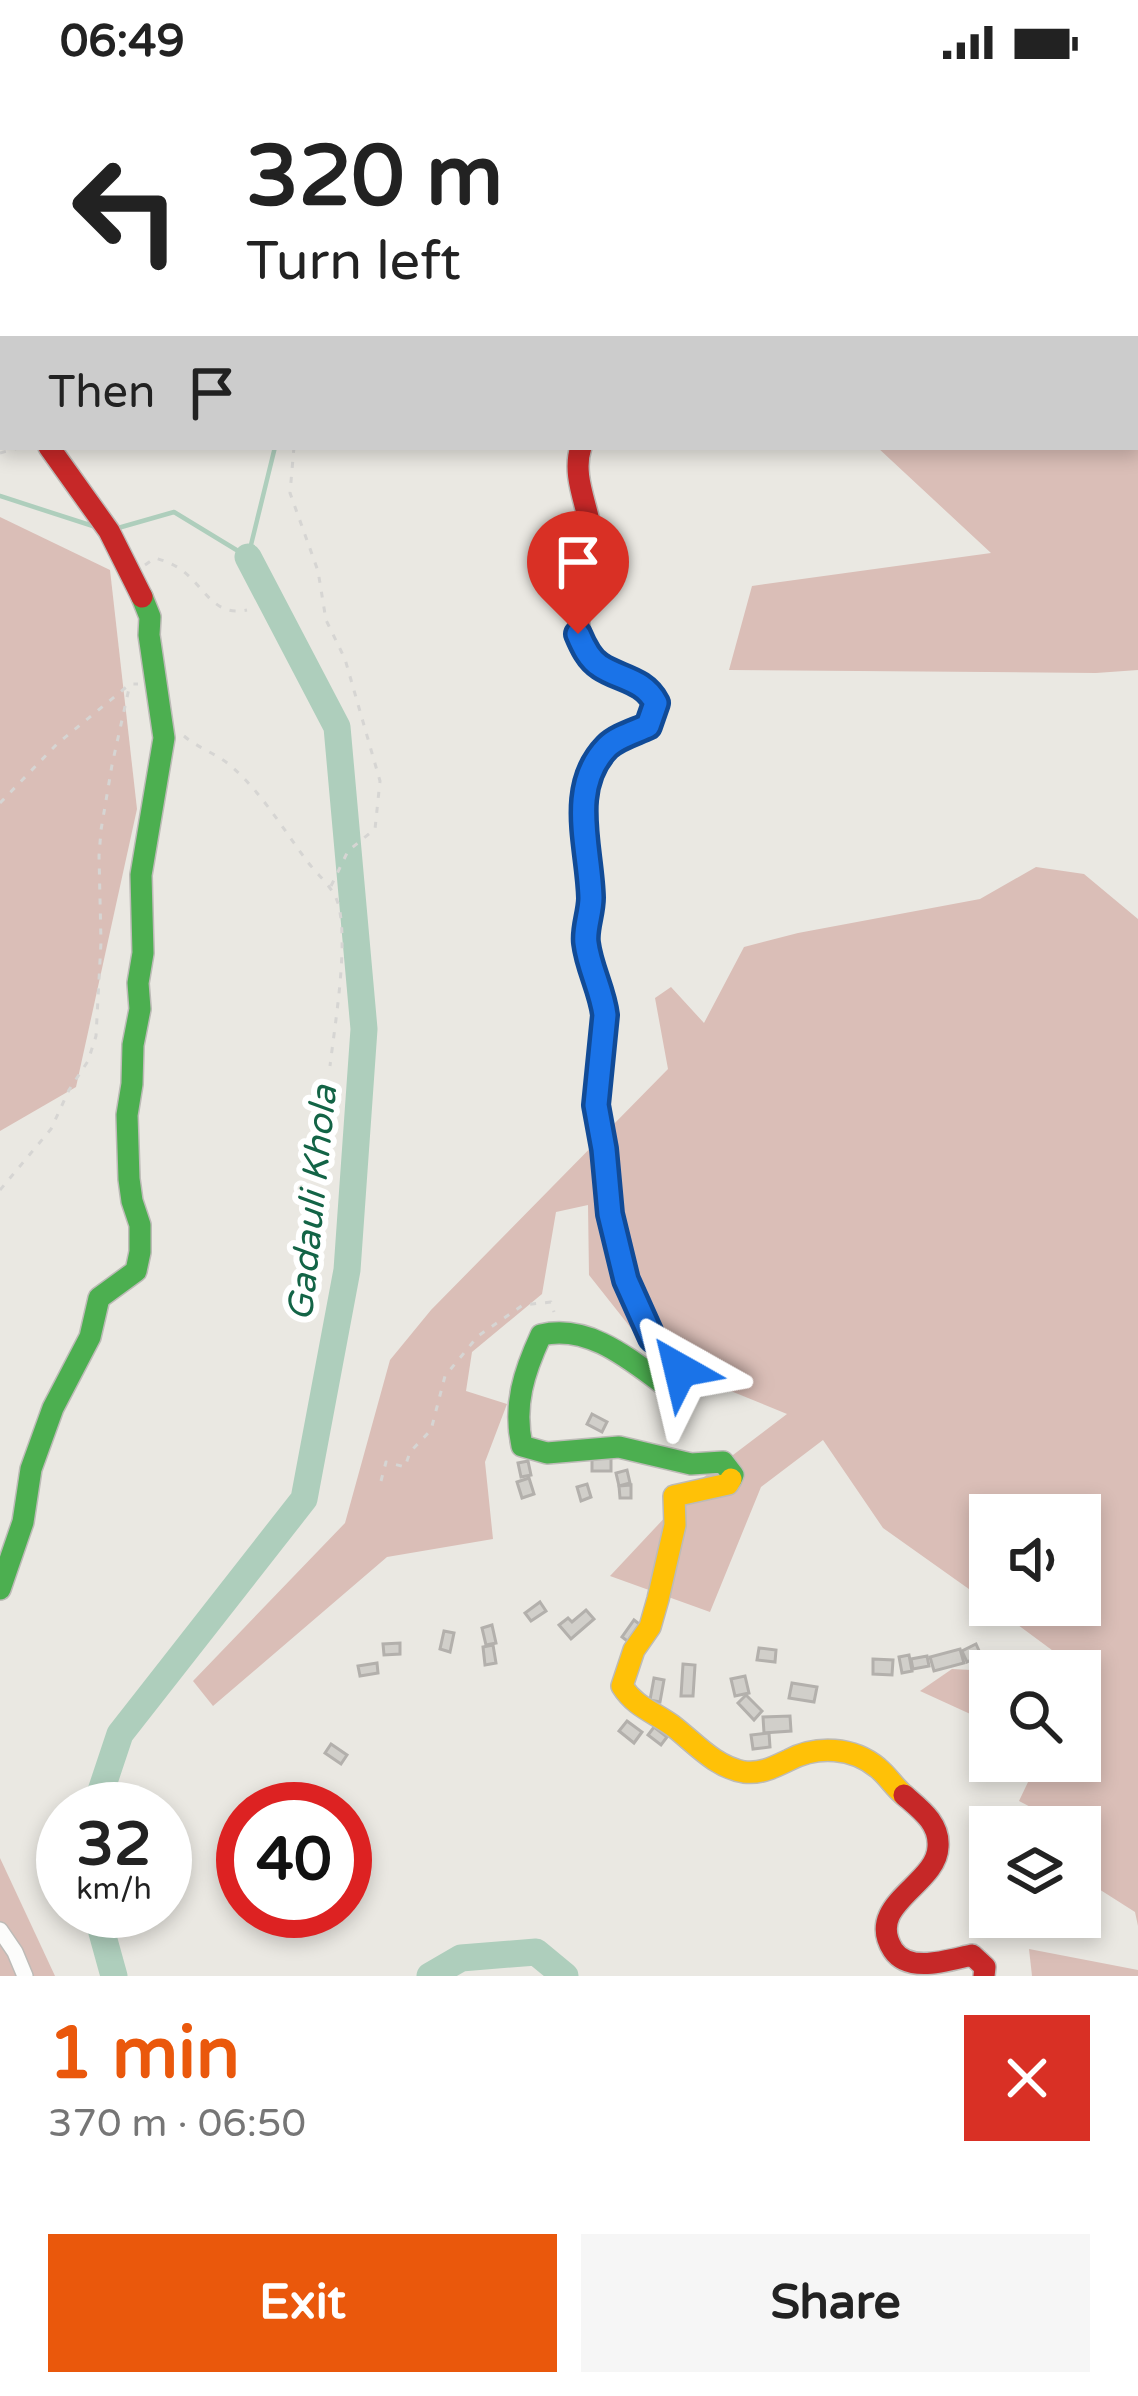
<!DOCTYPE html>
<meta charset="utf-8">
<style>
:root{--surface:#fff;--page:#f6f6f6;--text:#222;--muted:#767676;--accent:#ea580c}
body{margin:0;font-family:"Varela Round",sans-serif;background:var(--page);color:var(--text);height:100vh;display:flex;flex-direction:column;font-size:45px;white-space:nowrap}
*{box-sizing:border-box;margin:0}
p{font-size:39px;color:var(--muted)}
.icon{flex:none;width:66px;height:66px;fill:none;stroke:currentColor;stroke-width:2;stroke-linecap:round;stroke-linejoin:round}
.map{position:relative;height:1892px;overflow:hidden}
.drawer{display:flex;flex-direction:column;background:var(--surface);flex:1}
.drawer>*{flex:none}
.guide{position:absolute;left:0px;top:0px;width:1140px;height:366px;box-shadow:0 6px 18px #0003;background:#fff;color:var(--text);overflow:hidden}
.controls{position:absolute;left:969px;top:1410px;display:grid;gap:24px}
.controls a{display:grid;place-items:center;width:132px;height:132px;border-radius:0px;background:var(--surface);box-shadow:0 6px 18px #0003;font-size:60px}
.speed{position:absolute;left:36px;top:1698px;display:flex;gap:24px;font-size:60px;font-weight:700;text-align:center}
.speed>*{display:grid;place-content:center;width:156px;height:156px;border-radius:50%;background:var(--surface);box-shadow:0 6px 18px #0003;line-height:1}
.speed small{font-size:30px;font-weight:400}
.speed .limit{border:18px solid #d22;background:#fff;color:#111}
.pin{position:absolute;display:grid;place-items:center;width:102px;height:102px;color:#fff;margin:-123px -51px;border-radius:50% 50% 50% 0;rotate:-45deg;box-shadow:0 0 12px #0007}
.pin .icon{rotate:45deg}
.me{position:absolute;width:132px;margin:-66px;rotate:323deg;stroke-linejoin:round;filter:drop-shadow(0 0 9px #0008)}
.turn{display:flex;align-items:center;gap:42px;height:252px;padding:0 48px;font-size:54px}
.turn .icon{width:156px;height:156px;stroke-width:2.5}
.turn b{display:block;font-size:84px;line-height:102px}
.then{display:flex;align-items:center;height:114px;padding:0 48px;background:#0003;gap:24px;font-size:45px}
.round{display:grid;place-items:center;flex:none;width:126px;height:126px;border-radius:0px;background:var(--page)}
.summary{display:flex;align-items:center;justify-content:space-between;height:204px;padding:0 48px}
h1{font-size:72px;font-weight:700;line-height:90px;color:var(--accent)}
.action{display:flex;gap:24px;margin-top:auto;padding:24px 48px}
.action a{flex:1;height:138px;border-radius:0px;background:var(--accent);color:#fff;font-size:48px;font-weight:700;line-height:138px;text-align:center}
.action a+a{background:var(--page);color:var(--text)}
.status{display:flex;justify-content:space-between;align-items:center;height:84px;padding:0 60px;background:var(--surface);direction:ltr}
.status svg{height:33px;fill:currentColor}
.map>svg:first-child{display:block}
</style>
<div class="status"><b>06:49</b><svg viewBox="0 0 49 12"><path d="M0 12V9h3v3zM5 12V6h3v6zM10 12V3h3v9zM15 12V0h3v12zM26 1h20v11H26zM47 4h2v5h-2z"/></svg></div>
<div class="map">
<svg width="1138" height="1892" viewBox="0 0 1138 1892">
<rect width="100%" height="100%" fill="#eae8e2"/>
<g fill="#dabeb7">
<path d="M1138,292V586L1096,589L729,586L752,502L991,469L877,363H1137Z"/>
<path d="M0,433L110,486L137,725L76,1003L0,1047Z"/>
<path d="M1036,783L1084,790L1138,835V1842L1135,1828L1080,1793V1776L1093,1756L1080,1749V1743H1069L1019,1717L1038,1677H1080V1593L1087,1592L991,1521H1080V1431H990V1520L883,1444L823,1356L761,1403L710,1528L610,1492L700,1396L787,1330L657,1277L589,1191L588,1121L556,1128L542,1210L472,1268L466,1307L507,1320L485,1378L493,1455L387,1473L213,1622L193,1597L345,1439L390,1276L431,1226L668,985L655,914L671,903L704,939L744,863L798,849L980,815Z"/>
<path d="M952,1585L990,1587V1639L920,1607Z"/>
<path d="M0,1774L55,1892H0Z"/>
<path d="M1029,1865L1138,1886V1892H1032Z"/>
</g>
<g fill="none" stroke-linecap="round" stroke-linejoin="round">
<g stroke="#aecebc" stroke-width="4.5">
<path d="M632,3L635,0"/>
<path d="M0,412L96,443"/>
<path d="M118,444L174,428L248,473L275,363"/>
</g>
<g stroke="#aecebc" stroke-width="27">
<path d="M95,1725L120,1650L304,1415L347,1186L364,945L337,643L248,473"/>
<path d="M96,1827L114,1892"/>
<path d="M430,1892L461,1874L536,1868L565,1892"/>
</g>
</g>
<g fill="#d1cfca" stroke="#b3b0ac" stroke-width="3">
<path d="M592,1330L607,1338L602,1348L587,1340Z"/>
<rect x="592" y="1374" width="19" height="13"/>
<path d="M528,1377L531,1391L521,1393L518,1379Z"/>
<path d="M627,1386L630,1399L619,1402L616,1389Z"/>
<path d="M529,1394L534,1410L522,1414L517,1398Z"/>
<path d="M587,1400L591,1413L581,1417L577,1403Z"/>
<path d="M631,1401V1414H620L619,1402Z"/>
<path d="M540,1518L546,1527L531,1537L525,1529Z"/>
<path d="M586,1526L594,1535L571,1555L559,1541L568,1534L572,1538Z"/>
<path d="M634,1536L646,1545L634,1562L622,1553Z"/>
<path d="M492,1541L496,1559L486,1561L482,1544Z"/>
<path d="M444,1547L454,1549L450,1568L440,1565Z"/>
<path d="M400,1559V1570L384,1571L383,1560Z"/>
<path d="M976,1560L981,1571L967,1578L962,1567Z"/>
<path d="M493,1561L496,1579L485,1581L483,1563Z"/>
<path d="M759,1564L776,1566L775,1578L757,1576Z"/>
<path d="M960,1565L964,1579L934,1587L930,1573Z"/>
<path d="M909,1571L912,1587L902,1589L899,1573Z"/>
<path d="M927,1572L929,1582L913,1585L911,1575Z"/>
<path d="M873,1575L893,1576L892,1591L873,1590Z"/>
<path d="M377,1579L378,1589L360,1592L358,1582Z"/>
<path d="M683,1580L695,1581L693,1612H681Z"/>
<path d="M745,1592L749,1609L735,1612L731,1595Z"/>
<path d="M654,1594L664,1596L660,1618L650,1616Z"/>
<path d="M792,1599L817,1603L814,1618L789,1614Z"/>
<path d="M746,1611L762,1627L754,1636L738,1619Z"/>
<path d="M790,1632L791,1647L764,1649L763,1633Z"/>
<path d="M627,1637L642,1648L634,1659L619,1647Z"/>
<path d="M654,1643L667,1653L661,1661L648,1651Z"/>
<path d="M769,1649L770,1663L753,1665L751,1651Z"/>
<path d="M331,1660L347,1671L341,1680L325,1669Z"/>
</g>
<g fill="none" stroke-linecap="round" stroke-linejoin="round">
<g stroke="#bdbbb7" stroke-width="18">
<g id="street">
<path d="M881,0H888"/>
<path d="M156,3L170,0"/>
<path d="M836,3L841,0"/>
<path d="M0,1846L15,1868L25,1892"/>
</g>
</g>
<g stroke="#bdbbb7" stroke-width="24">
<g id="fast">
<path d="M602,964L597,1021L610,1130L626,1196L652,1254L678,1273L681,1286L675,1295L662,1299C627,1273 587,1240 541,1251C524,1288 513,1321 522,1362L547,1369L619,1363L691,1380L723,1378L733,1391L731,1395"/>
<path d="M0,1505L23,1438L31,1385L53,1324L90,1253L99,1214L136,1187L140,1168V1141L132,1117L129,1095L127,1031L132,1000L133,961L140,925L138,899L143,869L141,791L164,654L149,551L150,533L142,513"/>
</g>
</g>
<g stroke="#bdbbb7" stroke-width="24">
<path id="slow" d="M731,1395L728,1400L674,1412L675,1441L658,1515L650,1543L634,1566L622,1602C635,1623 654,1628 673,1642C695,1659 715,1683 744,1688C762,1690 774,1683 789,1676C817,1661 853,1663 878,1684C888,1692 894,1703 904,1711"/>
</g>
<g stroke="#bdbbb7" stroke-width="24">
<g id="jam">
<path d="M49,363L109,447L142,513"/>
<path d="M581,363C570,396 593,429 592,463C591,497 565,540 589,571C607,594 639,594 656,619L648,642L610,660L595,678L585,700V758L591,811L585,854L605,931L602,964"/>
<path d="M904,1711C920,1725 940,1739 938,1763C937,1801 864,1820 893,1866C909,1890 949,1876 972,1871L985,1883L984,1892"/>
</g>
</g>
<g stroke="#d6d5d3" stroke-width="3" stroke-dasharray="6 9" stroke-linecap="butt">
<path d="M447,0L449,3"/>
<path d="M598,3L600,0"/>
<path d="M294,363L290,409L318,487L326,536L345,575L380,697L375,745L348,767L331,802"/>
<path d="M0,369L22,363"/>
<path d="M145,481L155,474C165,477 174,480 183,487C205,504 214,533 247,526"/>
<path d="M184,652C198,664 217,670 231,682C262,709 283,745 307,777C318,792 335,804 339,823C348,864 335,939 330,982"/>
<path d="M0,719L57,660L130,600H138"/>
<path d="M0,1106L51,1045L69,1006L88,977L96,952L101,858L99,772L101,746L112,681L130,600"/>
<path d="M381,1397L386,1378L405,1383L410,1368L431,1346L445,1292L478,1252L523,1221L551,1218L554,1228"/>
</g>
<use href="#street" stroke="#fcfcfb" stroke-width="15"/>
<use href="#fast" stroke="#4caf50" stroke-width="21"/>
<use href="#slow" stroke="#ffc107" stroke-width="21"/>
<use href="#jam" stroke="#c62828" stroke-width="21"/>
</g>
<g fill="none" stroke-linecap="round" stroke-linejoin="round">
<g stroke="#114b97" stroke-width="30">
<path id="route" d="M578,550C583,562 589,575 600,582C619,595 644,595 656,619L648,642C635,648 617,653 607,663C567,704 590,764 591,814C591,829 584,845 586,859C589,884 602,906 605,931L596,1021L604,1065L610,1130L626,1196L652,1254L678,1274L680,1286"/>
</g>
<use href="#route" stroke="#1a73e8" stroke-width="21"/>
</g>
<g text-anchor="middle" stroke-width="12" stroke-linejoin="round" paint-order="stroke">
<g font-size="36" font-style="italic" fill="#136446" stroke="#fff">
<text transform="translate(311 1119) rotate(-84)" y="13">Gadauli Khola</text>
</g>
</g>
</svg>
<div class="controls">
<a><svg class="icon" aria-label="sound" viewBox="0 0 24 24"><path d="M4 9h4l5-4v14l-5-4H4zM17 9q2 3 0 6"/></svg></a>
<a><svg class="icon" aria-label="search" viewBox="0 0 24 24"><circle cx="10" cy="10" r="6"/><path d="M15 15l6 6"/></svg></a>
<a><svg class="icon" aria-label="layers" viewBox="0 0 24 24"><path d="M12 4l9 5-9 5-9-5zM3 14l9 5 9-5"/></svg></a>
</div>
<div class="speed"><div>32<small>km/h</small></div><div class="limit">40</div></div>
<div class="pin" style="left:578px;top:550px;background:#d93025"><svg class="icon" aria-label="arrive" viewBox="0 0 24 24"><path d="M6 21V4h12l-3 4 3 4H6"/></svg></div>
<svg class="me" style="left:680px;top:1286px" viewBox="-20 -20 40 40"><path d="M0-17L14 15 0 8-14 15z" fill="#1a73e8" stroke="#fff" stroke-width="4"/></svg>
<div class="guide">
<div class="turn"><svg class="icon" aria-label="left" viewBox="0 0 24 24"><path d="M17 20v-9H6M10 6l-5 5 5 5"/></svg><div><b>320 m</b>Turn left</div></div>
<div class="then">Then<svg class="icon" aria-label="arrive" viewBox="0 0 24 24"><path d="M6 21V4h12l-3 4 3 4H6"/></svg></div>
</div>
</div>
<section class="drawer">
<div class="summary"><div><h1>1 min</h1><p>370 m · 06:50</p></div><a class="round" style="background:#d93025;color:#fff"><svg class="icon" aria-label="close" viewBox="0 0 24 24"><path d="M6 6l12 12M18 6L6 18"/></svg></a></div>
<div class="action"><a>Exit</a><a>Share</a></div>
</section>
